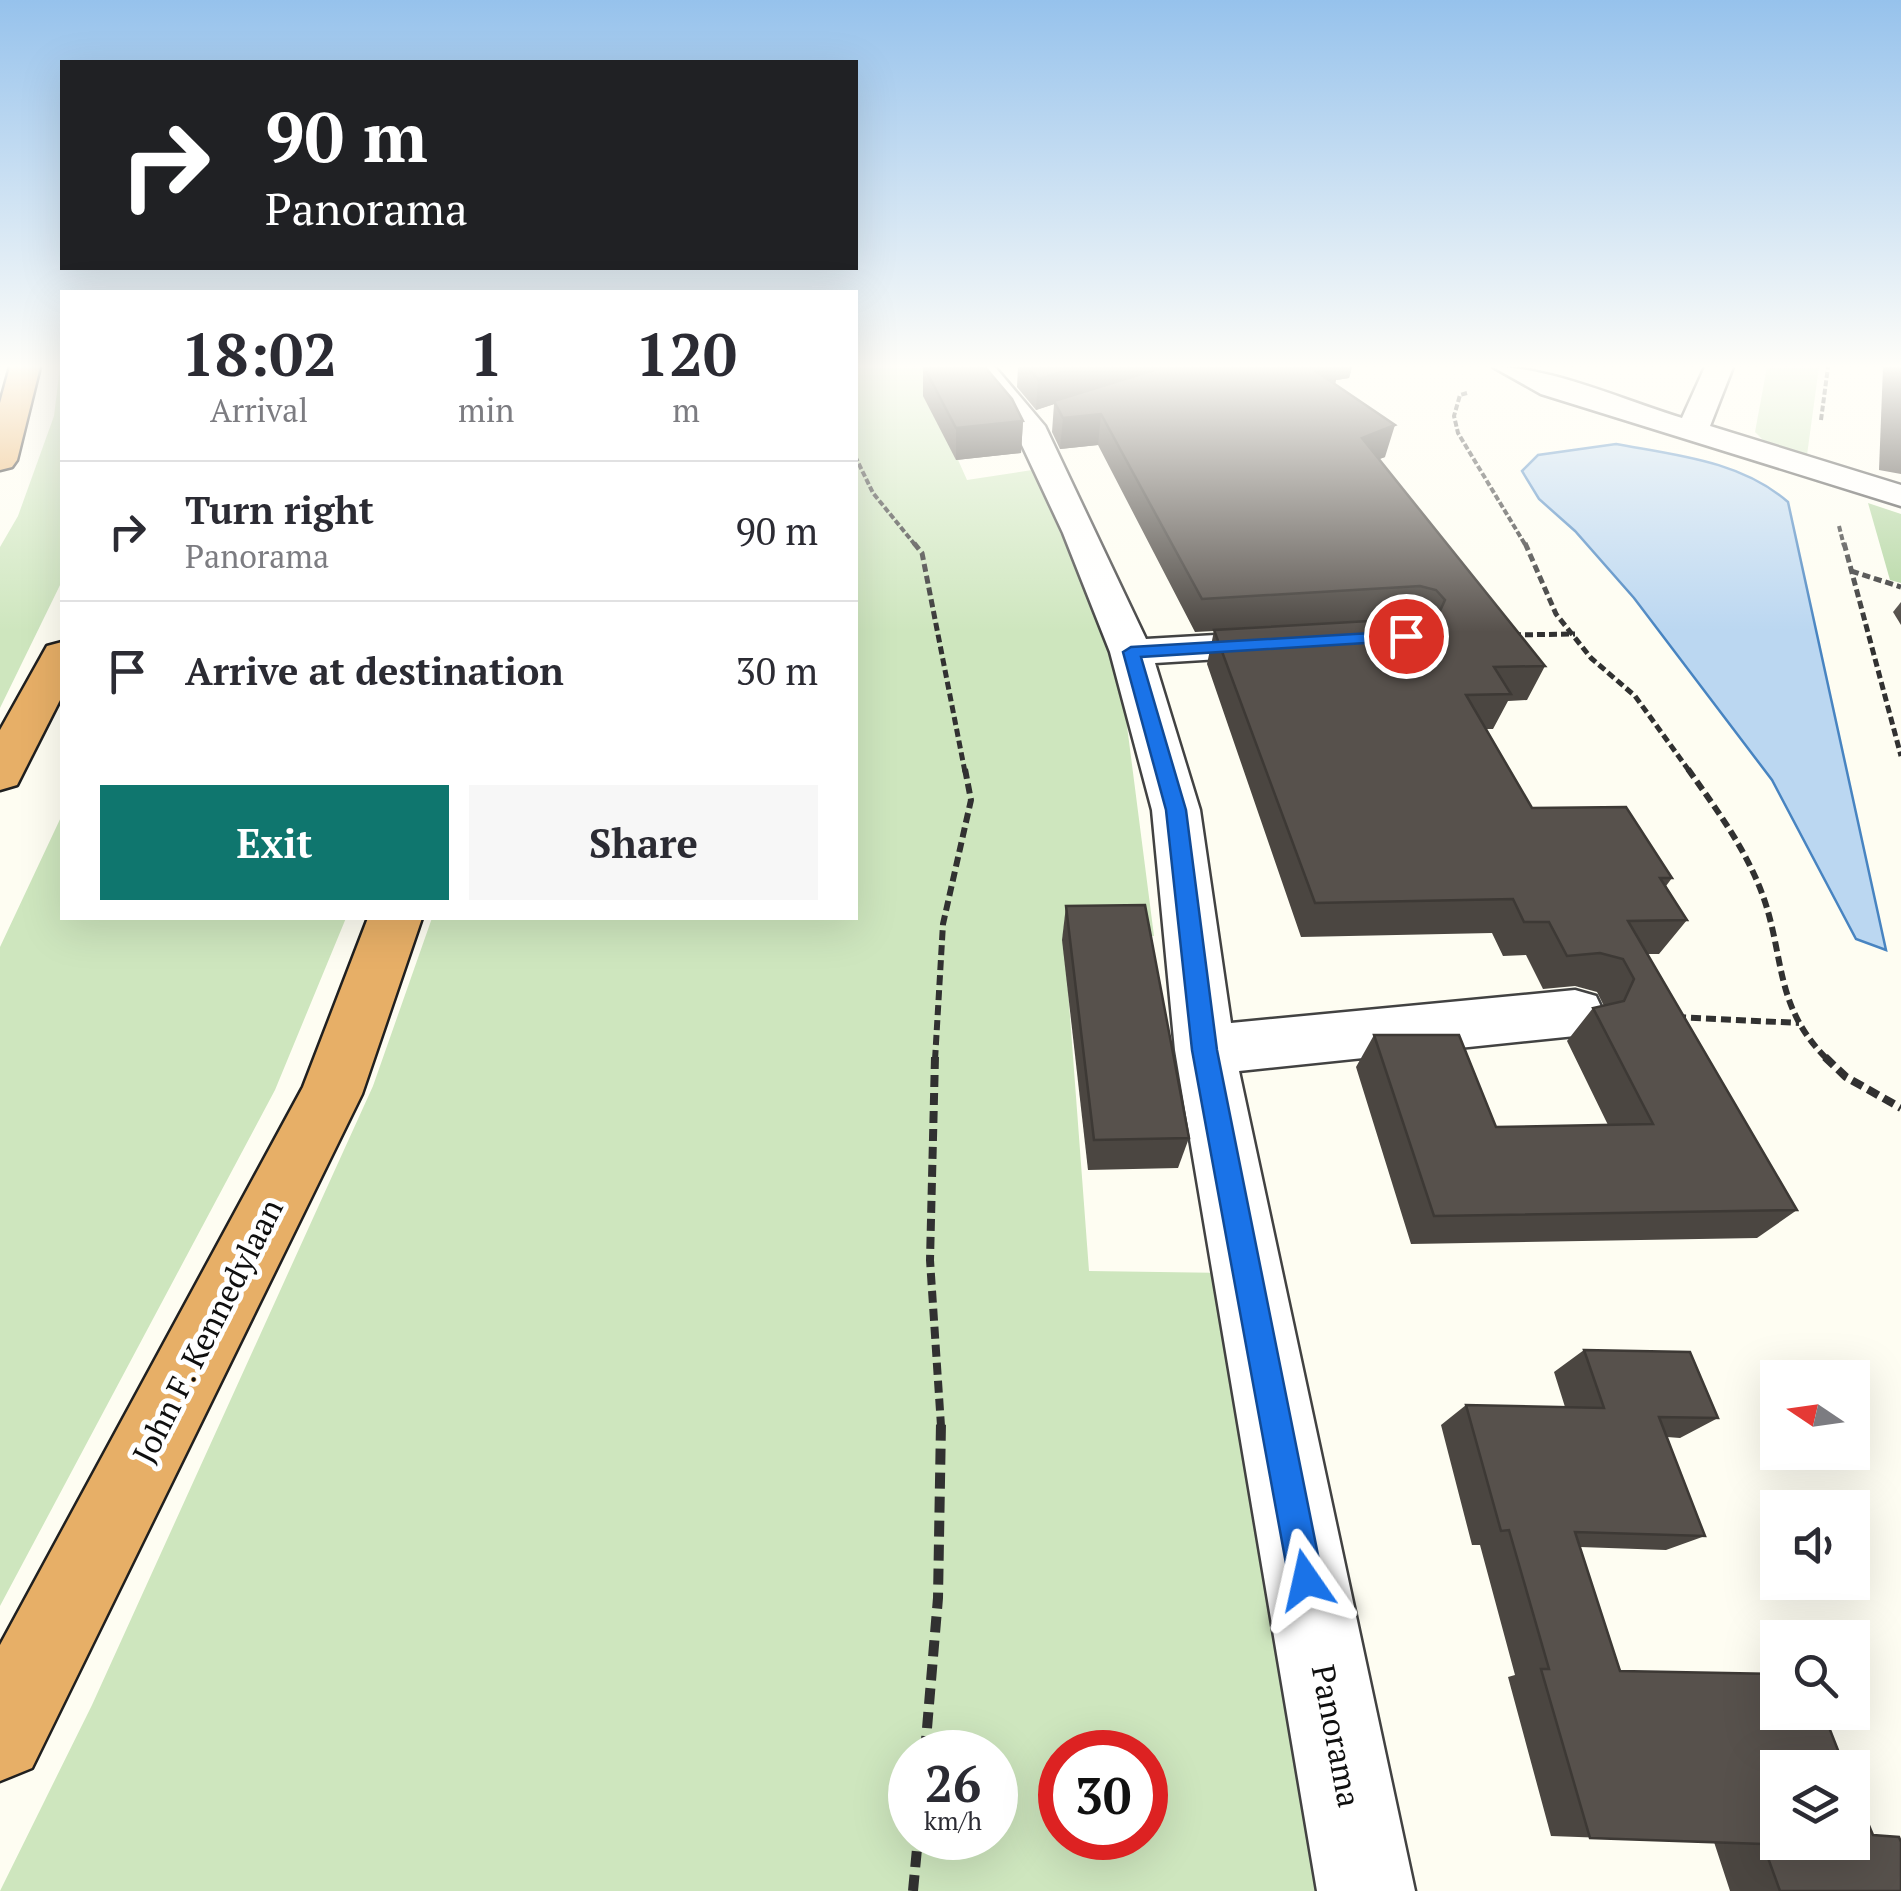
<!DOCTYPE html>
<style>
:root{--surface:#fff;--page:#f7f7f7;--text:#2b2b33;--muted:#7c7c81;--line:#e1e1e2;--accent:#0f766e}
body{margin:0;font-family:"PT Serif",serif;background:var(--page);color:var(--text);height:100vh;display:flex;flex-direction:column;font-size:38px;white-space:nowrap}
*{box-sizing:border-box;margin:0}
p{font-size:32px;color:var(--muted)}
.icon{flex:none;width:55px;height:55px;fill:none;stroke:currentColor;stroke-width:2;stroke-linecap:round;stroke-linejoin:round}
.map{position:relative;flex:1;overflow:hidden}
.panel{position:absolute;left:60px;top:290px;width:798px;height:630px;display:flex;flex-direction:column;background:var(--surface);border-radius:0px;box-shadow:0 10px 40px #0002}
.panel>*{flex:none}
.top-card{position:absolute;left:60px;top:60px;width:798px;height:210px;border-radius:0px;box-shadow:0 10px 40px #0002;background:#202124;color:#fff;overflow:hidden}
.needle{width:65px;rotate:283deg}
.fabs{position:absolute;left:1760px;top:1360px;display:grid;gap:20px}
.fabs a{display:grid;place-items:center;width:110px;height:110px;border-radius:0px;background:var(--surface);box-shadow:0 10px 40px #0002;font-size:50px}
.speed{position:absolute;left:888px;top:1730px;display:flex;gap:20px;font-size:50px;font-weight:700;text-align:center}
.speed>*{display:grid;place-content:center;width:130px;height:130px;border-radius:50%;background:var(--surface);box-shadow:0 10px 40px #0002;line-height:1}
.speed small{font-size:25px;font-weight:400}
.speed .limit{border:15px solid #d22;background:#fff;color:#111}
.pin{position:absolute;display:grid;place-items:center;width:85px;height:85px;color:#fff;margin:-42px;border:5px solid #fff;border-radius:50%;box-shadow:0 2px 10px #0007}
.me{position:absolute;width:110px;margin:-55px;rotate:349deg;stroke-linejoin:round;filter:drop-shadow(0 0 8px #0008)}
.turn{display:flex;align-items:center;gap:35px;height:210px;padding:0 40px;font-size:45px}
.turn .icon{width:130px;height:130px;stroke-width:2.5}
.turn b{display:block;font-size:70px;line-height:85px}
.eta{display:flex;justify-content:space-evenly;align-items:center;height:170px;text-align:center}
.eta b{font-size:60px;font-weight:700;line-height:70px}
.primary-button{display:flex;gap:20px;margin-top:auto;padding:20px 40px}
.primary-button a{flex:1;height:115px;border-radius:0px;background:var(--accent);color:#fff;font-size:40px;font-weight:700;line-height:115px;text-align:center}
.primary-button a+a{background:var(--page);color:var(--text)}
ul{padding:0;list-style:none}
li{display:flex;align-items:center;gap:30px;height:140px;padding:0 40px;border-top:2px solid var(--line)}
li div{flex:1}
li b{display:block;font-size:38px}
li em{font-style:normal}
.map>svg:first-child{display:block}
</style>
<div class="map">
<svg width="1901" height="1891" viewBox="0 0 1901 1891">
<rect width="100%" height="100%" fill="#fefdf2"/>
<g fill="#cee6be" fill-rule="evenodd">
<path d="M60,367L62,581L0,708V547L18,516L54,416Z"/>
<path d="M855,367H963L926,388L967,480L1032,470L1100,621L1122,687L1154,936H1064L1089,1271L1229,1273L1322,1891H0L92,1705L373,1086L432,918H855ZM910,1752H995V1838H910ZM1060,1752H1145V1838H1060Z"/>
<path d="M1767,367H1819L1807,455L1763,440L1755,432Z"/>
<path d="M62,815V918H346L275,1090L0,1606V947Z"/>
</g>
<path fill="#b1d59f" d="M1868,503L1901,514V583L1890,580Z"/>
<path fill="#bbd7f1" stroke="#4884c1" stroke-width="2.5" d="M1616,444C1676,455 1741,461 1788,502L1886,950L1856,939L1772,780L1634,598L1575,531L1539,499L1522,471L1538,455Z"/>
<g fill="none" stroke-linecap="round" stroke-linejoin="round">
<g stroke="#424242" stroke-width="5">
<g id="street">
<path d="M966,367H995L1045,426L1146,639L1283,631L1298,634L1304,643L1298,652L1283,655L1155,663L1200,810L1231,1023L1575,990L1596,996L1604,1013L1596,1030L1575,1036L1239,1071L1415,1891H1317L1175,1050L1152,810L1110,652L1063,533L1014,428Z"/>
<path d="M1493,367C1548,366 1626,401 1682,418L1705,367H1733L1710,426L1901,485V506L1541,394Z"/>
</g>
</g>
<g stroke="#202020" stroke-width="5">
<g id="highway">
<path d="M10,367H40L17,460L12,467L0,470V403Z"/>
<path d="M62,642V696L17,785L0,790V730L47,646Z"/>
<path d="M368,918H422L362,1094L32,1768L0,1781V1645L303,1087Z"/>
</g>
</g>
<g stroke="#313131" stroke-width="4" stroke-dasharray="6 2.5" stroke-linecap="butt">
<path d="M1467,393L1460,395L1454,416L1458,433L1526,546"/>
<path d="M1821,420L1828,367"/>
<path d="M855,456L873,493L916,546"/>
<path d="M1839,526L1844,546"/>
</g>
<g stroke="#313131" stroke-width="5" stroke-dasharray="8 4" stroke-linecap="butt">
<path d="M914,543L922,553L965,772"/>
<path d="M1525,543L1556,614L1591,658L1635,696L1690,772"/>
<path d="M1844,543L1901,756"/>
<path d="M1851,571L1901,587"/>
<path d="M1513,635L1575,634"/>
</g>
<g stroke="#313131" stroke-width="6" stroke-dasharray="10 5" stroke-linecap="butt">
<path d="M1688,769C1717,810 1746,849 1763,896C1785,958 1774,1007 1828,1060"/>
<path d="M1676,1017L1799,1023"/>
<path d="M935,1060L943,924L971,800L965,769"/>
</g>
<g stroke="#313131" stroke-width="8" stroke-dasharray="12 6" stroke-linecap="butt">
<path d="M935,1057L930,1260L941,1426"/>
<path d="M1825,1057L1846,1077L1901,1108"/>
</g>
<g stroke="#313131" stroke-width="10" stroke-dasharray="16 8" stroke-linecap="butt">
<path d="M925,1752L938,1598L941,1423"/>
<path d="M913,1891L918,1838"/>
</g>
<use href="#street" fill="#fff" fill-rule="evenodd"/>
<use href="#highway" fill="#e7af67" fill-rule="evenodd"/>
</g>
<g fill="#4b4641">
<path d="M923,367L1023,421L1021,453L956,460L923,396Z"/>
<path d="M1018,367H1352L1349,378L1336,380L1335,384L1385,457L1379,459L1545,666L1527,700L1508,701L1493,729H1486L1532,808L1672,878L1666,886L1687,920L1659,954H1647L1797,1210L1757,1238L1411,1244L1356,1067L1374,1035L1496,1127L1608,1125L1567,1041L1593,1008L1604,1006L1597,992L1575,986L1543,989L1526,955L1503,956L1492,933L1301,937L1207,664L1214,631L1195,632L1098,445L1060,449L1052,432L1054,404L1036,410L1017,387Z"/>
<path d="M1883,367H1901V474L1879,470Z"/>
<path d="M1901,602V625L1893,612Z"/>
<path d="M1066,906L1189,1138L1178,1168L1088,1170L1062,940Z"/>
<path d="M1584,1350L1718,1418L1680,1438L1667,1437L1705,1536L1666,1550L1580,1547L1620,1671L1873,1835L1901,1891H1730L1714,1842L1551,1836L1508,1677L1515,1675L1480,1545H1472L1441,1425L1466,1405L1565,1407L1554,1372Z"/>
</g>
<g fill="#3d3935">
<path d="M1079,367H1169L1036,410L1038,379Z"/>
<path d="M1320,367H1352L1349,378L1336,380L1332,395L1314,370Z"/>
<path d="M1101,414L1098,445L1060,449L1063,418Z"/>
<path d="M1023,421L1021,453L956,460V428Z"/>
<path d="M1395,425L1385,457L1353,469L1362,438Z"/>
</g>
<g fill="#57514c" stroke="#3d3935" stroke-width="2.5">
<path d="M924,367H985L1012,399L1023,421L956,428Z"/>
<path d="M1027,367H1079L1038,379Z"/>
<path d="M1164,367H1330L1314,370L1395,425L1362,438L1545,666L1494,667L1511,694L1466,695L1532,808L1626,807L1672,878H1660L1687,920L1628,921L1797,1210L1434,1216L1374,1035H1459L1496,1127L1653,1124L1593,1008L1624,1001L1634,979L1623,959L1600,953L1567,956L1549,922H1524L1513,899L1315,903L1214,630L1421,618L1439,613L1445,600L1436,590L1420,586L1202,599L1101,414L1063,418L1054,401Z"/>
<path d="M1145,905L1189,1138L1094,1140L1066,906Z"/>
<path d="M1584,1350L1690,1352L1718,1418L1659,1417L1705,1536L1575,1532L1620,1671L1778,1674V1712H1823L1845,1768H1778V1842H1852V1785L1873,1835L1899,1837L1901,1842V1891H1780L1763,1844L1590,1838L1541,1669H1549L1509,1530L1501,1531L1466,1405L1604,1408Z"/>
</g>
<linearGradient id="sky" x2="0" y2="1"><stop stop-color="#96c2ec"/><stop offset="0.58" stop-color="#fffef9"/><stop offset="1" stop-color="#fffef9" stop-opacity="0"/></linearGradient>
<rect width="1901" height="632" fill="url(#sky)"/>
<path fill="#1a73e8" stroke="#114b97" stroke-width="2.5" d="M1406,631L1413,632V640L1141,657L1186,810L1217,1050L1323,1580L1318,1592L1306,1597L1294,1592L1289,1580L1192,1050L1166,810L1123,652L1131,647Z"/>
<g text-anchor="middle" stroke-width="10" stroke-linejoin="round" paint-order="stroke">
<g font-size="32" fill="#0f0f0f" stroke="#fff">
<text transform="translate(208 1331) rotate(-63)" y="11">John F. Kennedylaan</text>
<text transform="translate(1336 1736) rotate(79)" y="11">Panorama</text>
</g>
</g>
</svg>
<div class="fabs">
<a><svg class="needle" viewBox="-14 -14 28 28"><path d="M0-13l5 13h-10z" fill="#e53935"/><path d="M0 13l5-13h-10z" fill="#7c7c81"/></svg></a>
<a><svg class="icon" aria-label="sound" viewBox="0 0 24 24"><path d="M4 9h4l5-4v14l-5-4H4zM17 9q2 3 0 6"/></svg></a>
<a><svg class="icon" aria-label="search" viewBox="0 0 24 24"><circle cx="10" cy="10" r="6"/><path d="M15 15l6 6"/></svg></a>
<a><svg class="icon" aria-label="layers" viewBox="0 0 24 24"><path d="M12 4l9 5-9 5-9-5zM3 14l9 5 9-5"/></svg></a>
</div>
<div class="speed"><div>26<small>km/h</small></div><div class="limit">30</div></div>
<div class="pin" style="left:1406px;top:636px;background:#d93025"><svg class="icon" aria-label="arrive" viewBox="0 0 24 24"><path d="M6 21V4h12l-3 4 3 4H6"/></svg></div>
<svg class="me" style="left:1306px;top:1580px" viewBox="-20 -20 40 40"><path d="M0-17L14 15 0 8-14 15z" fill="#1a73e8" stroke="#fff" stroke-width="4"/></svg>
<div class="top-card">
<div class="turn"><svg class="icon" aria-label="right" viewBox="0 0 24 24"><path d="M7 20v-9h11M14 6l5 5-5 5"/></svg><div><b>90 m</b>Panorama</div></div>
</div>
<section class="panel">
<div class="eta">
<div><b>18:02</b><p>Arrival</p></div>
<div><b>1</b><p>min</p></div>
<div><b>120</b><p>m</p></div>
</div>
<ul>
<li><svg class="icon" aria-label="right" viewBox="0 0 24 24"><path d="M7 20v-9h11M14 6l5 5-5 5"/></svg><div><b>Turn right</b><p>Panorama</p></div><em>90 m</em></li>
<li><svg class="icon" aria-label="arrive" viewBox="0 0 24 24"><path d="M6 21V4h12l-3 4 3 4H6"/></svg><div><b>Arrive at destination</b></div><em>30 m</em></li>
</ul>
<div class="primary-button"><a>Exit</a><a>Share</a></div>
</section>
</div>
